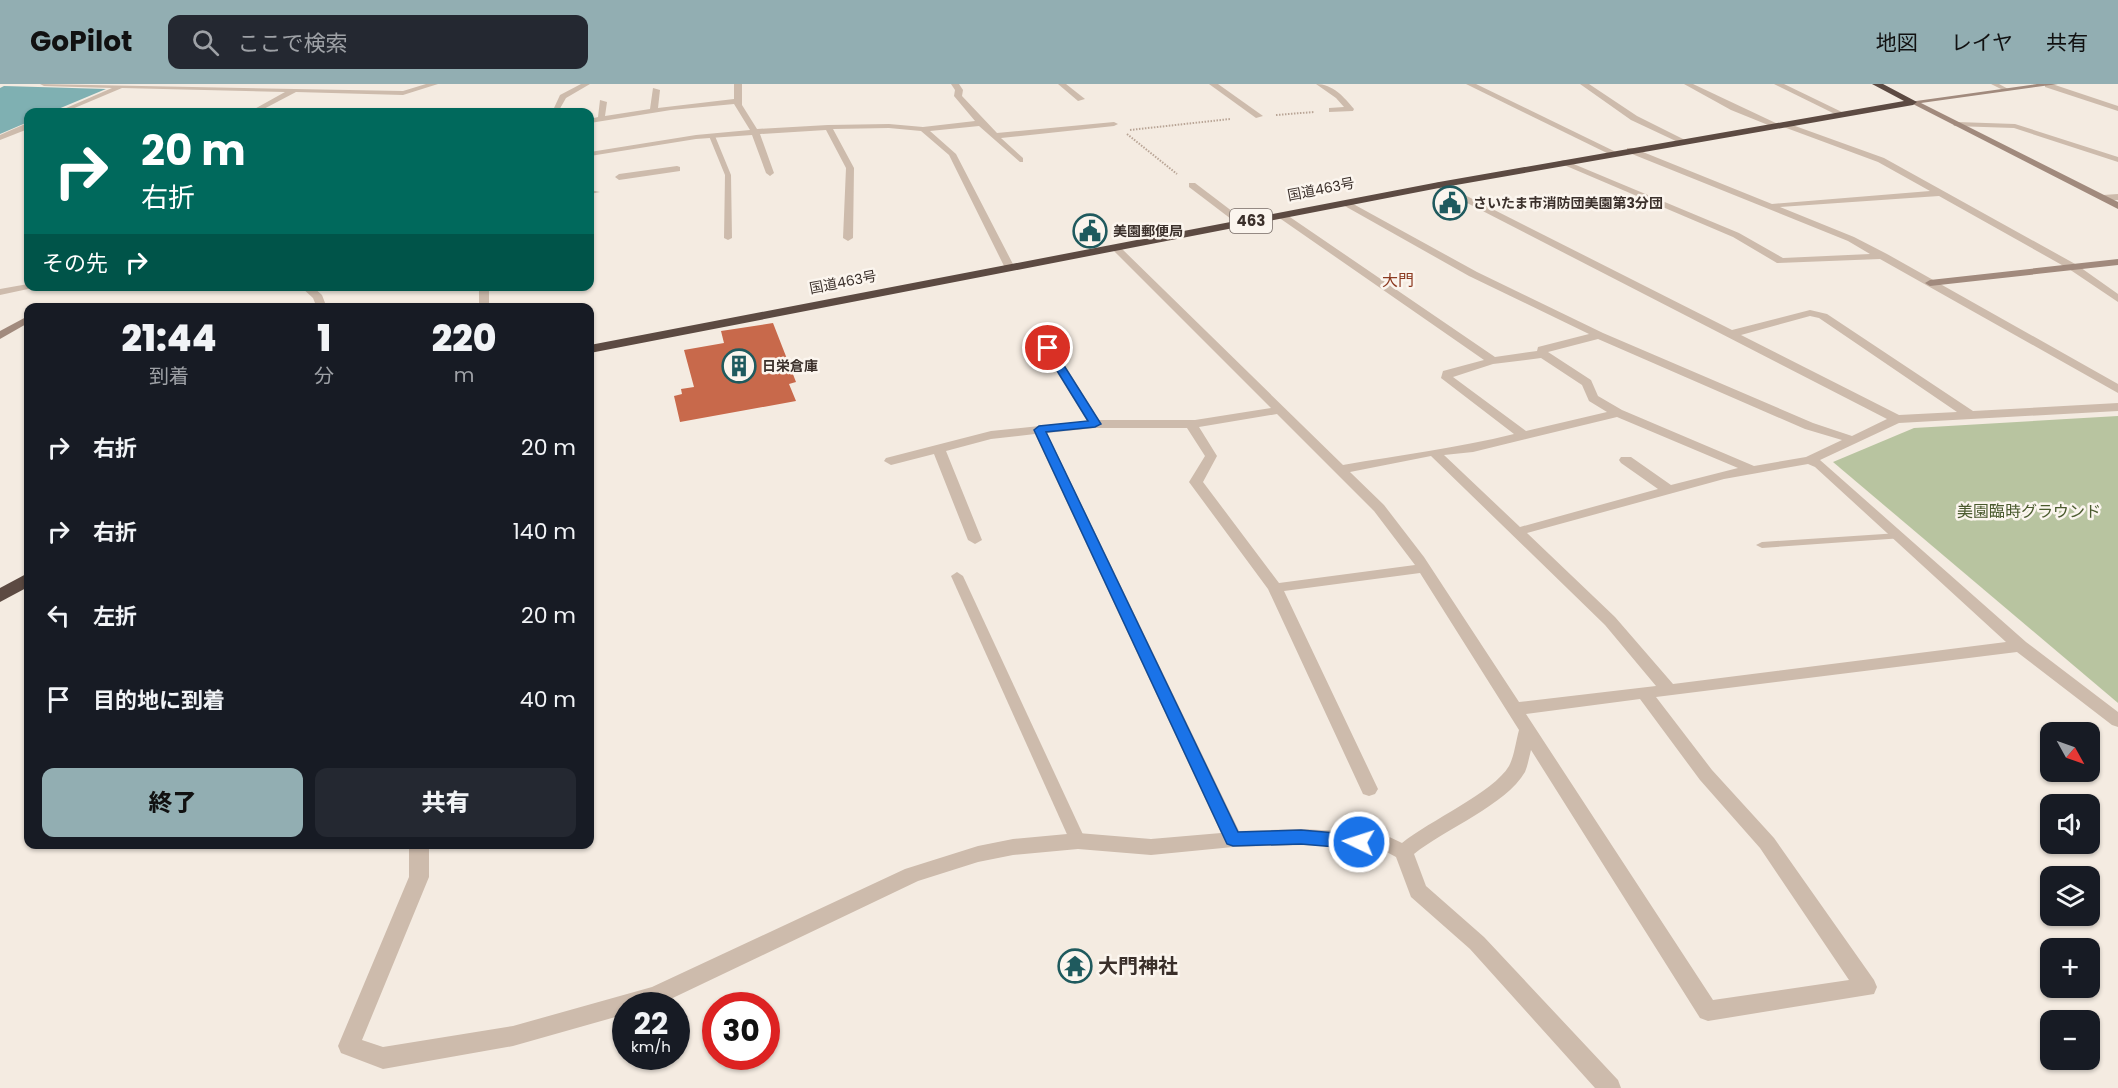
<!DOCTYPE html>
<html lang="ja">
<meta charset="utf-8">
<style>
:root{--surface:#171b24;--page:#242831;--text:#f1f3f6;--muted:#9ea1a6;--accent:#92aeb2}
body{margin:0;font-family:Poppins,"Noto Sans JP",sans-serif;background:var(--page);color:var(--text);height:100vh;display:flex;flex-direction:column;font-size:22px;white-space:nowrap}
*{box-sizing:border-box;margin:0}
p{font-size:20px;color:var(--muted)}
.icon{flex:none;width:33px;height:33px;fill:none;stroke:currentColor;stroke-width:2;stroke-linecap:round;stroke-linejoin:round}
.map{position:relative;flex:1;overflow:hidden}
.drawer{position:absolute;left:24px;top:219px;width:570px;height:546px;display:flex;flex-direction:column;background:var(--surface);border-radius:12px;box-shadow:0 2px 4px #0004}
.drawer>*{flex:none}
.guide{position:absolute;left:24px;top:24px;width:570px;height:183px;border-radius:12px;box-shadow:0 2px 4px #0004;background:#00695c;color:#fff;overflow:hidden}
.needle{width:39px;rotate:130deg}
.controls{position:absolute;left:2040px;top:638px;display:grid;gap:12px}
.controls a{display:grid;place-items:center;width:60px;height:60px;border-radius:12px;background:var(--surface);box-shadow:0 2px 4px #0004;font-size:30px}
.speed{position:absolute;left:612px;top:908px;display:flex;gap:12px;font-size:30px;font-weight:700;text-align:center}
.speed>*{display:grid;place-content:center;width:78px;height:78px;border-radius:50%;background:var(--surface);box-shadow:0 2px 4px #0004;line-height:1}
.speed small{font-size:15px;font-weight:400}
.speed .limit{border:9px solid #d22;background:#fff;color:#111}
.pin{position:absolute;display:grid;place-items:center;width:51px;height:51px;color:#fff;margin:-26px;border:3px solid #fff;border-radius:50%;box-shadow:0 2px 6px #0007}
.me{position:absolute;width:66px;margin:-33px;rotate:274deg;stroke-linejoin:round;filter:drop-shadow(0 0 4px #0008)}
.turn{display:flex;align-items:center;gap:21px;height:126px;padding:0 18px;font-size:27px}
.turn .icon{width:78px;height:78px;stroke-width:2.5}
.turn b{display:block;font-size:42px;line-height:51px}
.then{display:flex;align-items:center;height:57px;padding:0 18px;background:#0003;gap:12px;font-size:22px}
.eta{display:flex;justify-content:space-evenly;align-items:center;height:102px;text-align:center}
.eta b{font-size:36px;font-weight:800;line-height:42px}
.cta{display:flex;gap:12px;margin-top:auto;padding:12px 18px}
.cta a{flex:1;height:69px;border-radius:12px;background:var(--accent);color:#111;font-size:24px;font-weight:800;line-height:69px;text-align:center}
.cta a+a{background:var(--page);color:var(--text)}
ul{padding:0;list-style:none}
li{display:flex;align-items:center;gap:18px;height:84px;padding:0 18px}
li div{flex:1}
li b{display:block;font-size:22px}
li em{font-style:normal}
header{display:flex;align-items:center;gap:36px;box-sizing:border-box;height:84px;padding:0 30px;background:var(--accent);color:#111}
header strong{font-size:28px}
nav{display:flex;gap:33px;margin-inline-start:auto;font-size:21px}
.search{width:420px;height:54px;background:var(--page);display:flex;align-items:center;gap:15px;box-sizing:border-box;padding:0 21px;border-radius:12px;color:var(--muted);font-size:22px}
.map>svg:first-child{display:block}
</style>
<header>
<strong>GoPilot</strong>
<div class="search"><svg class="icon" aria-label="search" viewBox="0 0 24 24"><circle cx="10" cy="10" r="6"/><path d="M15 15l6 6"/></svg>ここで検索</div>
<nav><a>地図</a><a>レイヤ</a><a>共有</a></nav>
</header>
<div class="map">
<svg width="2118" height="1004" viewBox="0 0 2118 1004">
<rect width="100%" height="100%" fill="#f4ebe1"/>
<path fill="#b8c4a0" d="M2118,332V619L1833,378L1914,344Z"/>
<path fill="#7fb0b2" d="M4,2L106,5L51,28H28V38L0,50V4Z"/>
<path fill="#c8694b" d="M773,239L796,298L789,300L796,317L680,338L674,312L682,310L681,305L694,303L684,266L724,259L721,247Z"/>
<g fill="none" stroke-linecap="round" stroke-linejoin="round">
<g stroke="#b9a596" stroke-width="2" stroke-dasharray="1.5 1.5" stroke-linecap="butt">
<path d="M1276,31L1314,28"/>
<path d="M1130,46L1230,35"/>
<path d="M1127,50L1177,90"/>
</g>
<g fill="#cdbbac" fill-rule="evenodd">
<path d="M1991,0H1999L2010,6L2005,7Z"/>
<path d="M712,50L715,52L731,91L732,154L728,156L724,154L725,91L709,52Z"/>
<path d="M590,106L600,108L590,110Z"/>
<path d="M1899,449L1903,450L1905,452L1903,454L1762,464L1756,461L1762,458Z"/>
<path d="M957,488L963,492L1086,757L1083,761L1078,763L1073,761L1070,757L951,492Z"/>
</g>
<g fill="#cdbbac" fill-rule="evenodd">
<path d="M40,0L403,7L426,0H438L403,11L296,8L258,28H249L285,8L122,4L65,28H57L112,4L44,2Z"/>
<path d="M581,0H590L566,14L558,28H477L481,26L554,24L560,11Z"/>
<path d="M734,0H742V21L757,45L828,41L889,40L923,43L975,37L954,12L955,6L951,0H959L963,6L962,12L997,49L1114,38L1118,40L1114,42L1001,54L1023,74V78H1020L979,42L930,47L956,70L1015,184L1010,187L1005,184L949,71L921,47L889,44L833,45L854,84L853,154L848,157L843,154L846,84L826,46L760,50L774,89L770,92L766,89L752,51L696,55L590,72V68L696,51L750,46L734,20L671,26L590,39V35L598,33L600,16L607,18L605,32L650,25L653,4L660,6L658,24L734,15Z"/>
<path d="M1058,0H1066L1085,15L1078,17Z"/>
<path d="M1209,0H1218L1263,32L1256,34Z"/>
<path d="M1316,0C1333,0 1344,13 1354,25L1353,27L1329,28V24L1344,23L1336,14Z"/>
<path d="M1466,0H1476L1618,69L1611,71Z"/>
<path d="M1580,0H1589L1637,32L1687,57L1680,59L1631,36Z"/>
<path d="M1684,0H1693L1780,41L1773,43L1731,26Z"/>
<path d="M1774,0H1784L1846,30L1839,32Z"/>
<path d="M2045,0H2052L2118,22V27L2045,3Z"/>
<path d="M1784,38L1884,74L2077,181L2118,210V218L2069,185L1939,112L1780,123L1854,153L1887,170L2118,300V309L1880,175L1777,179L1733,153L1557,78L1564,76L1739,149L1783,174L1870,170L1848,157L1627,68V64H1633L1772,120L1930,107L1878,78L1781,42L1780,40Z"/>
<path d="M1957,38L2015,40L2118,73V78L2014,44L1954,42L1953,40Z"/>
<path d="M25,40H28V45L0,56V51Z"/>
<path d="M677,82L680,83V87L619,96L615,93L619,90Z"/>
<path d="M1439,98L1732,246L1810,226L1827,230L1973,327L2118,319V327L1899,339L1820,376L2026,558L2118,628V643L2112,641L2017,568L1656,613L1712,686L1774,754L1874,896L1877,903L1874,910L1708,937L1700,934L1531,666C1529,673 1528,681 1525,688C1506,721 1445,745 1414,770L1426,802L1484,853L1618,996L1621,1004H1595L1470,865L1411,813L1396,773L1379,764L1301,761L1233,763L1151,771L1078,765L1013,771L978,778L918,797L658,921H626V930L513,962L383,985L341,969L338,962L409,793V760H429V793L362,956L383,963L513,942L652,903L905,785L978,762L1013,755L1078,749L1151,755L1221,749L1035,350L991,355L946,367L982,456L975,460L968,456L934,370L891,381L884,377L886,374L991,347L1087,337L1042,264L1048,261L1054,264L1099,336H1195L1271,324L1113,166V162H1119L1343,381C1400,371 1458,364 1514,350L1441,294L1443,287L1484,276L1278,133V129H1284L1495,273L1537,267L1538,263L1589,250L1469,192L1343,121L1342,119L1346,116L1477,188L1603,249L1813,339L1852,352L1887,335L1436,103V99ZM1810,232L1819,234L1957,328L1899,331L1741,251ZM1598,255L1805,345L1842,356L1806,373L1754,382L1622,326L1598,312L1591,296L1548,268ZM1541,274L1582,301L1589,317L1607,328L1526,347L1453,293L1493,280ZM1277,330L1374,427L1415,481L1279,499L1203,398L1217,372L1199,343ZM1617,333L1738,384L1671,401L1631,373H1621L1619,376L1621,379L1658,405L1520,443L1444,371L1473,368ZM1095,344H1187L1205,372L1189,398L1268,505L1363,710L1369,712L1375,710L1378,705L1284,507L1420,489L1519,646C1516,657 1514,673 1509,682C1494,708 1429,737 1402,759L1381,749L1301,745L1239,747L1047,349ZM1431,372L1605,541L1656,602L1519,618L1424,473L1384,421L1350,388ZM1808,380L1815,383L2006,558L1673,600L1615,533L1527,449L1724,395ZM1640,615L1700,696L1760,764L1849,896L1713,916L1526,630Z"/>
<path d="M1189,99H1195L1245,137V141H1239L1189,103Z"/>
<path d="M2118,110V116L2103,117L2099,114L2103,111Z"/>
<path d="M28,200V202H42L0,211V205Z"/>
<path d="M300,202H312L322,211L327,224H317L313,214Z"/>
<rect x="479" y="202" width="10" height="22"/>
</g>
<g fill="#a18a7d" fill-rule="evenodd">
<path d="M2037,0H2058L1921,19L2118,118V125L1909,18Z"/>
<path d="M2118,175V181L1930,202L1925,199L1930,196Z"/>
<path d="M28,232V239L0,255V247Z"/>
</g>
<g fill="#5c4a42" fill-rule="evenodd">
<path d="M1872,0H1883L1917,18L1913,21L1439,104L590,269V261L1439,98L1904,17Z"/>
<path d="M28,489V503L0,518V504Z"/>
</g>
</g>
<path fill="#1a73e8" stroke="#114b97" stroke-width="1.5" d="M1048,261L1053,264L1101,340L1095,343L1046,348L1238,748L1301,746L1359,751L1366,753L1368,758L1366,763L1359,765L1301,760L1233,762L1227,760L1034,346L1039,342L1088,337L1043,264Z"/>
<defs>
<g id="civic-ring" transform="scale(1.725)"><circle r="9.5" fill="#fbf5ee" stroke="#1f5a5e" stroke-width="1.5"/><path d="M-.6-6.5H3V-4.5H.6V-3L4-1V1h2V6H-6V1h2V-1L-.6-3ZM-1.2 2.5V6h2.4V2.5Z" fill="#1f5a5e"/></g>
<g id="building-ring" transform="scale(1.725)"><circle r="9.5" fill="#fbf5ee" stroke="#1f5a5e" stroke-width="1.5"/><path d="M-4-6H4V6H1V3H-1V6H-4ZM-2.5-4.3h1.7v1.8h-1.7ZM.8-4.3h1.7v1.8H.8ZM-2.5-1h1.7V.8h-1.7ZM.8-1h1.7V.8H.8Z" fill="#1f5a5e"/></g>
<g id="temple-ring" transform="scale(1.725)"><circle r="9.5" fill="#fbf5ee" stroke="#1f5a5e" stroke-width="1.5"/><path d="M0-6L5-2H3V0L6.5 2.5H4V6H1.5V3h-3V6H-4V2.5H-6.5L-3 0V-2H-5Z" fill="#1f5a5e"/></g>
</defs>
<g fill-rule="evenodd">
<use href="#civic-ring" x="1450" y="119"/>
<use href="#civic-ring" x="1090" y="147"/>
<use href="#building-ring" x="739" y="282"/>
<use href="#temple-ring" x="1075" y="882"/>
</g>
<g text-anchor="middle" stroke-width="5" stroke-linejoin="round" paint-order="stroke">
<g font-size="14" fill="#3b302b" stroke="#fbf5ee">
<text transform="translate(1321 105) rotate(-11)" y="5">国道463号</text>
<text transform="translate(843 198) rotate(-11)" y="5">国道463号</text>
</g>
<g font-size="14" font-weight="bold" fill="#3b302b" stroke="#fbf5ee" text-anchor="start">
<text x="1473" y="124">さいたま市消防団美園第3分団</text>
<text x="1113" y="152">美園郵便局</text>
<text x="762" y="287">日栄倉庫</text>
</g>
<rect fill="#fbf5ee" stroke="#756b66" stroke-width="1.5" x="1230" y="125" width="42" height="24" rx="4.5"/>
<g font-size="15" font-weight="bold" fill="#3b302b">
<text x="1251" y="142">463</text>
</g>
<g font-size="16" fill="#8c3b22" stroke="#fbf5ee">
<text x="1398" y="202">大門</text>
</g>
<g font-size="16" fill="#4a5a2e" stroke="#fbf5ee">
<text x="2029" y="433">美園臨時グラウンド</text>
</g>
<g font-size="20" font-weight="bold" fill="#3b302b" stroke="#fbf5ee" text-anchor="start">
<text x="1098" y="889">大門神社</text>
</g>
</g>
</svg>
<div class="controls">
<a><svg class="needle" viewBox="-14 -14 28 28"><path d="M0-13l5 13h-10z" fill="#e53935"/><path d="M0 13l5-13h-10z" fill="#9ea1a6"/></svg></a>
<a><svg class="icon" aria-label="sound" viewBox="0 0 24 24"><path d="M4 9h4l5-4v14l-5-4H4zM17 9q2 3 0 6"/></svg></a>
<a><svg class="icon" aria-label="layers" viewBox="0 0 24 24"><path d="M12 4l9 5-9 5-9-5zM3 14l9 5 9-5"/></svg></a>
<a>+</a>
<a>−</a>
</div>
<div class="speed"><div>22<small>km/h</small></div><div class="limit">30</div></div>
<div class="pin" style="left:1048px;top:264px;background:#d93025"><svg class="icon" aria-label="arrive" viewBox="0 0 24 24"><path d="M6 21V4h12l-3 4 3 4H6"/></svg></div>
<svg class="me" style="left:1359px;top:758px" viewBox="-20 -20 40 40"><circle r="17" fill="#1a73e8" stroke="#fff" stroke-width="3"/><path d="M0-11L8 9 0 5-8 9z" fill="#fff"/></svg>
<div class="guide">
<div class="turn"><svg class="icon" aria-label="right" viewBox="0 0 24 24"><path d="M7 20v-9h11M14 6l5 5-5 5"/></svg><div><b>20 m</b>右折</div></div>
<div class="then">その先<svg class="icon" aria-label="right" viewBox="0 0 24 24"><path d="M7 20v-9h11M14 6l5 5-5 5"/></svg></div>
</div>
<section class="drawer">
<div class="eta">
<div><b>21:44</b><p>到着</p></div>
<div><b>1</b><p>分</p></div>
<div><b>220</b><p>m</p></div>
</div>
<ul>
<li><svg class="icon" aria-label="right" viewBox="0 0 24 24"><path d="M7 20v-9h11M14 6l5 5-5 5"/></svg><div><b>右折</b></div><em>20 m</em></li>
<li><svg class="icon" aria-label="right" viewBox="0 0 24 24"><path d="M7 20v-9h11M14 6l5 5-5 5"/></svg><div><b>右折</b></div><em>140 m</em></li>
<li><svg class="icon" aria-label="left" viewBox="0 0 24 24"><path d="M17 20v-9H6M10 6l-5 5 5 5"/></svg><div><b>左折</b></div><em>20 m</em></li>
<li><svg class="icon" aria-label="arrive" viewBox="0 0 24 24"><path d="M6 21V4h12l-3 4 3 4H6"/></svg><div><b>目的地に到着</b></div><em>40 m</em></li>
</ul>
<div class="cta"><a>終了</a><a>共有</a></div>
</section>
</div>
